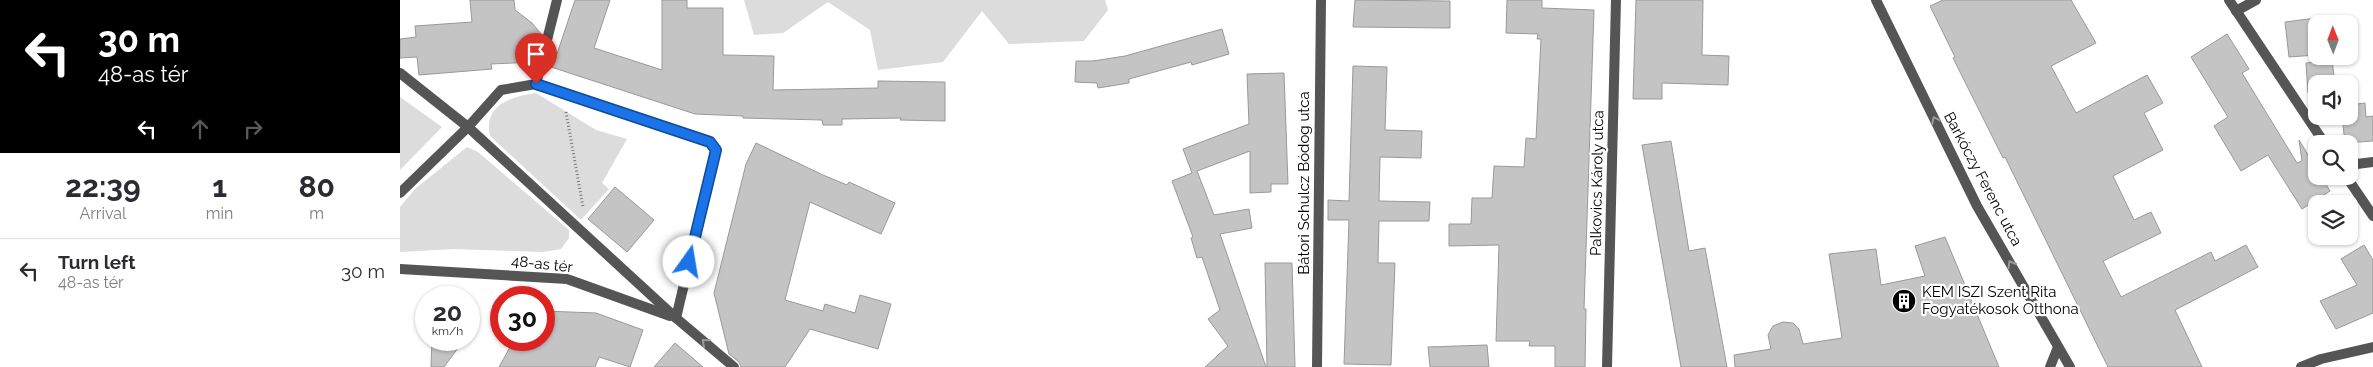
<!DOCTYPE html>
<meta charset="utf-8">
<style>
:root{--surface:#fff;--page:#f7f7f7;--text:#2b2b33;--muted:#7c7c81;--line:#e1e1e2}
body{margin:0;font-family:Raleway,sans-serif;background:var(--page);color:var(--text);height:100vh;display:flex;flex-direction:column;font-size:19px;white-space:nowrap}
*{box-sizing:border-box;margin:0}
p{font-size:16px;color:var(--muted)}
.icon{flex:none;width:28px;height:28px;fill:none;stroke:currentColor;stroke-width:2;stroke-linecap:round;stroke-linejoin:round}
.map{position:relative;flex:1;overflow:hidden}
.sheet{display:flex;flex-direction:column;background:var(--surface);width:400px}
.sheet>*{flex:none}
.guide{background:#000;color:#fff;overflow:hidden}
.needle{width:32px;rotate:359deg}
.fabs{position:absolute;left:1908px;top:15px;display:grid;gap:10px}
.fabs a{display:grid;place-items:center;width:50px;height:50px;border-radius:10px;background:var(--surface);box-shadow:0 1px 4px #0004;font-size:25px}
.speed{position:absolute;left:15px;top:286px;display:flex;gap:10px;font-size:25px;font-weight:700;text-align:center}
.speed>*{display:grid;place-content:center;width:65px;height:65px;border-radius:50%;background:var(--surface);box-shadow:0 1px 4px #0004;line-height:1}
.speed small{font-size:12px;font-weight:400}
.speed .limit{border:8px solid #d22;background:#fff;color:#111}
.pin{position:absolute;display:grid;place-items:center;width:42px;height:42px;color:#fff;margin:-51px -21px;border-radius:50% 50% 50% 0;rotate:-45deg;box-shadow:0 0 5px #0007}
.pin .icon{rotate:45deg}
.me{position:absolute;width:55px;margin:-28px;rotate:13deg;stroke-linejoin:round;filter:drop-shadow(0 0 4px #0008)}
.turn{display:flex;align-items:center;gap:18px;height:105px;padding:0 15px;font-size:22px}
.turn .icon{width:65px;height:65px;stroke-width:2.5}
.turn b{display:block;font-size:35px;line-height:42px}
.lanes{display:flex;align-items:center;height:48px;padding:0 15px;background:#0003;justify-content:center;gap:25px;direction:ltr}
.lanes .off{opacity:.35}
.eta{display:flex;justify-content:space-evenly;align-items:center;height:85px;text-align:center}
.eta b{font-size:30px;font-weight:700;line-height:35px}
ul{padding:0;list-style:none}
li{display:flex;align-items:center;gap:15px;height:65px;padding:0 15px;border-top:1px solid var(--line)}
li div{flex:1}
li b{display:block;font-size:19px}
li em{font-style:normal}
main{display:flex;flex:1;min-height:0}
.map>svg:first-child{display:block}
</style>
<main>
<section class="sheet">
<div class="guide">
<div class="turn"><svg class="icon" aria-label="left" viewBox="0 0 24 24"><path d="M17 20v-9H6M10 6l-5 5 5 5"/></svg><div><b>30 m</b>48-as tér</div></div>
<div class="lanes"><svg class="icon" aria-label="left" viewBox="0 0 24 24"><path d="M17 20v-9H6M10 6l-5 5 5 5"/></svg><svg class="icon off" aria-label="ahead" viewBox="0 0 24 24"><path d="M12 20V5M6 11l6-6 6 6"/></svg><svg class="icon off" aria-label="right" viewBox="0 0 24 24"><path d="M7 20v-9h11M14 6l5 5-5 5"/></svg></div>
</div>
<div class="eta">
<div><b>22:39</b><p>Arrival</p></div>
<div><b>1</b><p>min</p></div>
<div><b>80</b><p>m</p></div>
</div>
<ul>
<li><svg class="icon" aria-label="left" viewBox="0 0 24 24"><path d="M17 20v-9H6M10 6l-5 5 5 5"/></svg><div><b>Turn left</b><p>48-as tér</p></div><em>30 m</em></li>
</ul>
</section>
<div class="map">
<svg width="1973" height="367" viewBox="0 0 1973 367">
<rect width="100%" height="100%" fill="#fff"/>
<g fill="#dcdcdc">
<path d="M344,0H705L708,10L684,41L609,44L582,11L543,62L478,70L470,30L428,2L383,33L354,35Z"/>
<path d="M136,93L196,130L227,139L202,183L209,189L181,220L90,136C83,105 110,97 136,93Z"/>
<path d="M0,97L42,127L0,170Z"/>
<path d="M67,147L78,152L169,230V238L161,249L143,252L53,249L0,252V207L15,189Z"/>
</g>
<g fill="#c4c4c4" stroke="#999">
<path d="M70,0H114L115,10L132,23L141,34L135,62L91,64L92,69L19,75L17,57L0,58V39L16,37L15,26L72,22Z"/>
<path d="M175,0H210L194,48L262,70V0H287V8H323V55L374,56L373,90L478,88V81L545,82V121L500,120L501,118L442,119V125H423L422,120L343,118V116L295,114L148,66L152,47L157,54Z"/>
<path d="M955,0L1050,1V28L953,27Z"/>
<path d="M1107,0H1142V8L1194,10L1184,309H1186L1185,367H1155V346H1129L1130,341H1096L1099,245L1049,246V224H1071L1072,198H1092L1094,166L1124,167L1126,138L1136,139L1141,39H1137L1138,34L1106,33Z"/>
<path d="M1236,0H1303L1302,55L1329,56L1328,85L1262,83V99H1233Z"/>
<path d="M1543,0H1671L1696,43L1651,66L1676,113L1747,75L1763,103L1744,113L1763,150L1713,176L1734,220L1751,212L1761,233L1703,261L1721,297L1811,252L1815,261L1846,245L1858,267L1775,310L1802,367H1708L1605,157L1603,158L1553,58L1555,57L1530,6Z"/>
<path d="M1916,18V55L1889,57L1885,22Z"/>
<path d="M822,29L829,54L792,65L791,62L729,79V83L698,88L697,83L675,82L676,61H693L725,56Z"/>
<path d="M1827,34L1849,69L1842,73L1897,163L1902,161L1899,140L1916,168V176H1921L1930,191L1902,209L1868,155L1841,171L1814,126L1828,117L1791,57Z"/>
<path d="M1932,60L1935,84H1916V92L1908,93L1906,63Z"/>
<path d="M953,66L987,67L985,130L1022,131L1021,158L980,157L979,201L1030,202L1029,221H979L978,263H995L991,365L944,364L949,220H928V200L949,201Z"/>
<path d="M884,73L888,184H871V192L850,193V151L797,171L814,215L849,209L852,228L820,234L866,367H805L828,346L808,319L820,310L802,257L797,258L791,238L793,237L772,181L792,173L783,149L849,124L847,74Z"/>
<path d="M1965,103L1966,117L1973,116V141L1945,143L1942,116H1949V105Z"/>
<path d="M1271,141L1289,251L1305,248L1327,367H1281L1242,145Z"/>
<path d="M356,143L423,175L447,185L449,182L495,203L481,234L410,202L385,300L423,311L425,304L455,313L460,295L491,304L478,349L410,329L385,367H341L339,362L329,354L314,293L346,164Z"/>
<path d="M215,187L254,220L227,252L188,219Z"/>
<path d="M1545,237L1599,367H1335L1334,355L1371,349L1368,335L1373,326L1383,322L1393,323L1399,329L1403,344L1442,338L1429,254L1476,249L1481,285L1525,276L1515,246Z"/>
<path d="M1964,245L1973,260V313L1936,329L1920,301L1957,285L1941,259Z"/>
<path d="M865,263H892L895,367H867Z"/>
<path d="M144,311L196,313L243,330L230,367L199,357L195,367H99L114,340H144Z"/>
<path d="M32,340H64L44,367H31Z"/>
<path d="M275,343L303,367H254Z"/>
<path d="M1087,345L1089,367H1030L1028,347Z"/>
</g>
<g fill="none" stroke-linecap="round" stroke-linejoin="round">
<path stroke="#777" stroke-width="3" stroke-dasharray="1 2.5" stroke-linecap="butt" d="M166,112L183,207"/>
<path stroke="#555" stroke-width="10" d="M1949,165L1973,162"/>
<g stroke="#555" stroke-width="10">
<path d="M1476,0L1577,206L1670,367"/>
<path d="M1829,0L1925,144"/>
<path d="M1836,11L1856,0"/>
<path d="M0,73L68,127L276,318L334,367"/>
<path d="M136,84L157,0"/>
<path d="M1946,176L1973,216"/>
<path d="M0,193L68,127L101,90L136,84L310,142L316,150L276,318"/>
<path d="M0,269L167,279L270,316"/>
<path d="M917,367L921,0"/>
<path d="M1207,367L1216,0"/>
<path d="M1650,367L1658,347"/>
<path d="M1901,367L1921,359L1973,347"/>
</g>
</g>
<defs><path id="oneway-chevron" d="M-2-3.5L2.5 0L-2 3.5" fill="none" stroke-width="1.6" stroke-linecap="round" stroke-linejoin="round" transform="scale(1.25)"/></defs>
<g stroke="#999">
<use href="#oneway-chevron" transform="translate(1535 120) rotate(-116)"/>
<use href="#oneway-chevron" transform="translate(1611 264) rotate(-120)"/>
<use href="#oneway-chevron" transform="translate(305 342) rotate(-139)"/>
</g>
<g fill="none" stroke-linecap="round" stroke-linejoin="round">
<g stroke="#114b97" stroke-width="12">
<path id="route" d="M136,84L310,142L316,150L289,262"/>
</g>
<use href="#route" stroke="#1a73e8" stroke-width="9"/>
</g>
<defs>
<g id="building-disc" transform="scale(1.25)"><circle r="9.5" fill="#000" stroke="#fff"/><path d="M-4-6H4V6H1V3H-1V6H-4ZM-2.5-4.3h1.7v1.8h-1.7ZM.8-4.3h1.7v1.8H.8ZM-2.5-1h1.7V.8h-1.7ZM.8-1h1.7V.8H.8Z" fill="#fff"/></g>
</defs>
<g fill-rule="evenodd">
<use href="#building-disc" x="1504" y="301"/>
</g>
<g text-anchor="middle" stroke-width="4.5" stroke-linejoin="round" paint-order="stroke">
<g font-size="15" fill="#000" stroke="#fff">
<text transform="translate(1583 179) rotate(62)" y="5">Barkóczy Ferenc utca</text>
<text transform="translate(904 183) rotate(-90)" y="5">Bátori Schulcz Bódog utca</text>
<text transform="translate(1197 183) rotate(-89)" y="5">Palkovics Károly utca</text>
<text transform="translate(142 264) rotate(6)" y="5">48-as tér</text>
</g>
<g font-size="15" fill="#000" stroke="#fff" text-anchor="start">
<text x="1522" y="297">KEM ISZI Szent Rita<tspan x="1522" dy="17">Fogyatékosok Otthona</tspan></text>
</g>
</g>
</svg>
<div class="fabs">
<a><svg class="needle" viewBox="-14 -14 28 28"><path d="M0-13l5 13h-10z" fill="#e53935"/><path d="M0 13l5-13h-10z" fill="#7c7c81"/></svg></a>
<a><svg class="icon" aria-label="sound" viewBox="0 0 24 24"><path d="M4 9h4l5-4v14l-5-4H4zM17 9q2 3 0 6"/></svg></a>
<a><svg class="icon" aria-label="search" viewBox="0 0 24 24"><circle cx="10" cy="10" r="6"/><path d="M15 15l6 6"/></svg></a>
<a><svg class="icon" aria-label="layers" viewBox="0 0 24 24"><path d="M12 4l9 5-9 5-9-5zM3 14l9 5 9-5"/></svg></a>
</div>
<div class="speed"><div>20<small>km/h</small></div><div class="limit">30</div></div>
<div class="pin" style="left:136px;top:84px;background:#d93025"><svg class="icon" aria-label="arrive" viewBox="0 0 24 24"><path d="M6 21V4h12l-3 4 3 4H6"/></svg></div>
<svg class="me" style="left:289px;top:262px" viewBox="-20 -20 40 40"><circle r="19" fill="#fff"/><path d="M0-13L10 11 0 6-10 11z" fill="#1a73e8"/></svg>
</div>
</main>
